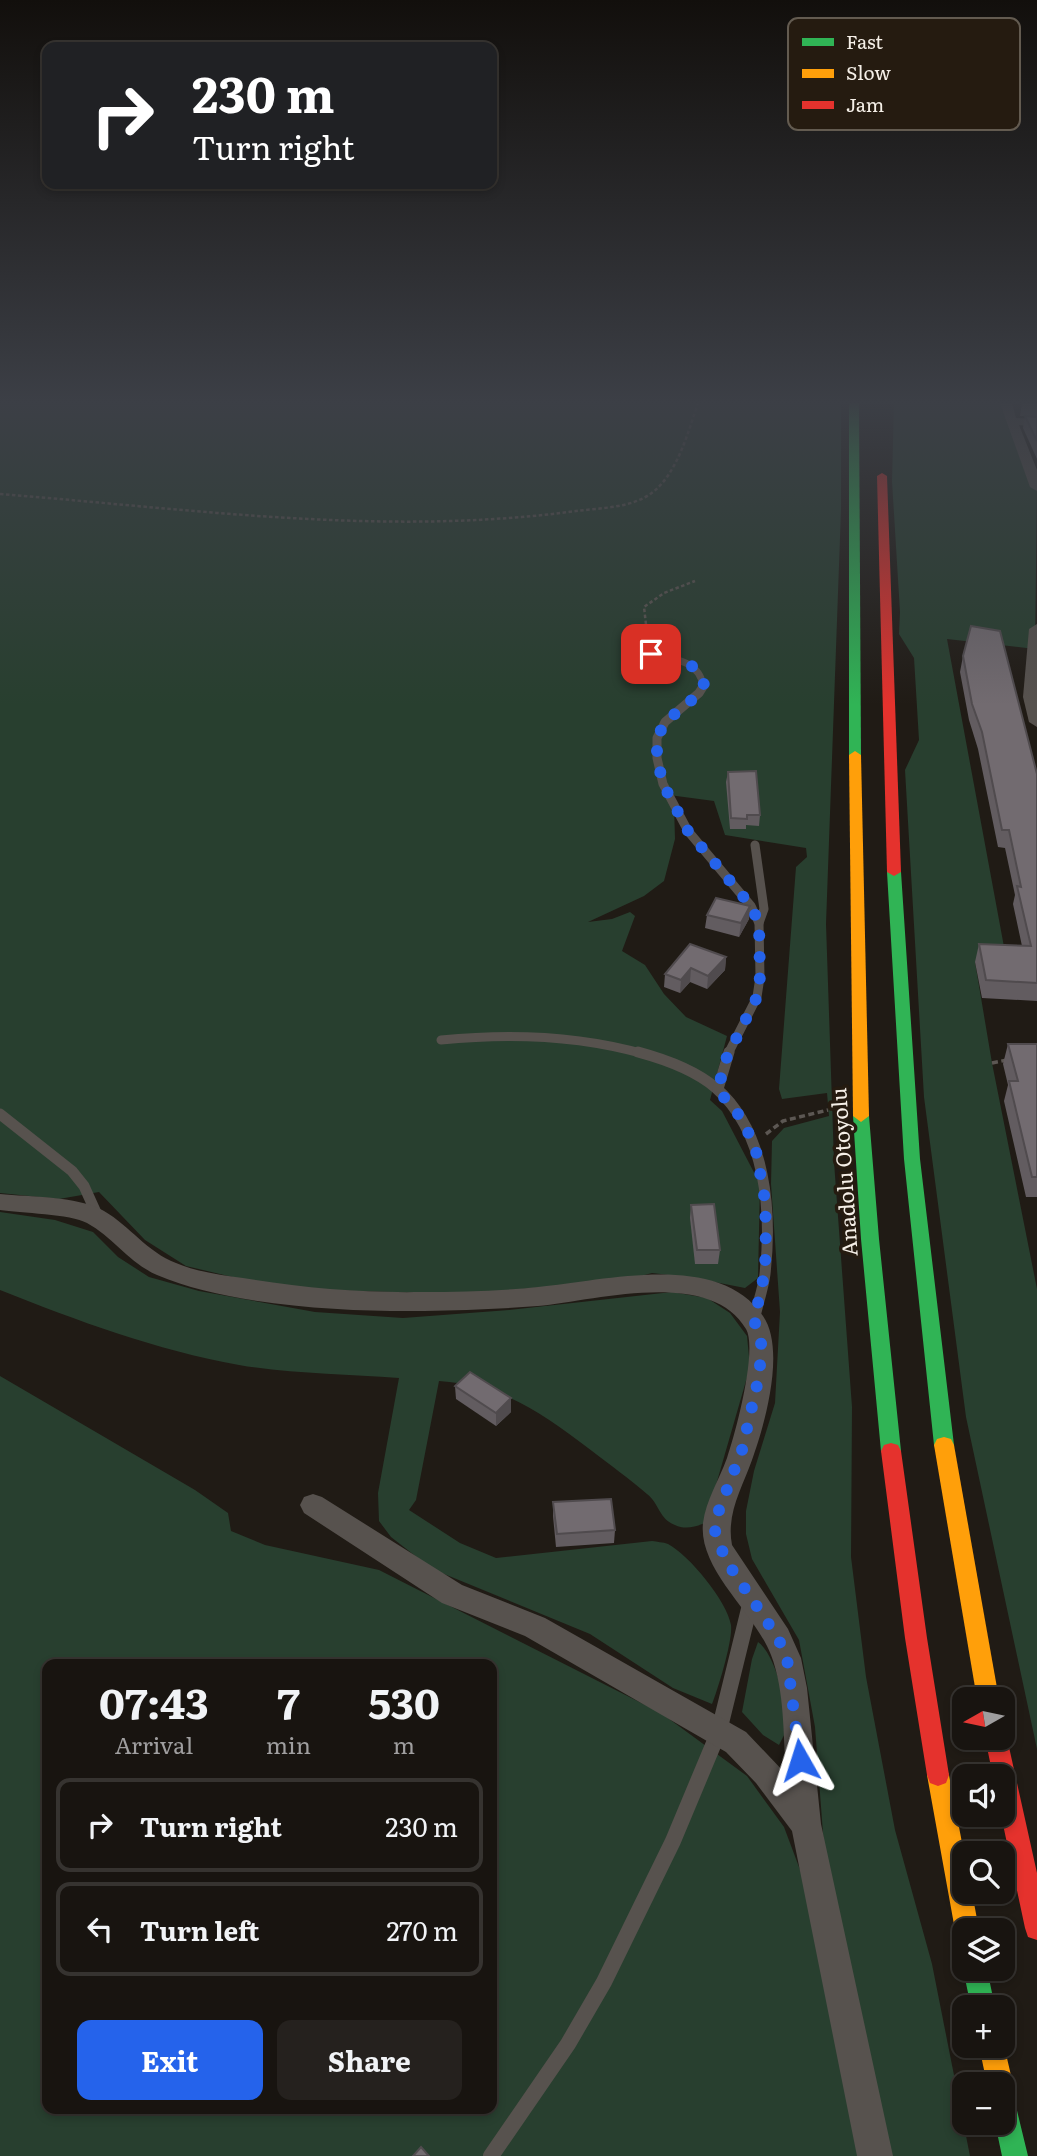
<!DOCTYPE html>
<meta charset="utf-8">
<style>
:root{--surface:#181410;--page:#25211e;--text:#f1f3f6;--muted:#9f9e9f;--line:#363330;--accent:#2563eb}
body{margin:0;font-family:Literata,serif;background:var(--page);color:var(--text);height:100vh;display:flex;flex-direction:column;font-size:26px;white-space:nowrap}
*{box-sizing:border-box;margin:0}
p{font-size:23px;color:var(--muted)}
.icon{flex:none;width:38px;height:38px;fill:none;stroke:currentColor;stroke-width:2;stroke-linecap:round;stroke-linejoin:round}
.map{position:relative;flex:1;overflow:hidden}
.details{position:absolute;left:42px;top:1659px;width:455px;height:455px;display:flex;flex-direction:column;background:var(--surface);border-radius:14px;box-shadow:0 4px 10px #0003,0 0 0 2px var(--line)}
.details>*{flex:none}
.banner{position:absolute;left:42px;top:42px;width:455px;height:147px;border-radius:14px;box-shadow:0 4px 10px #0003,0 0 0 2px var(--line);background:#202124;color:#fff;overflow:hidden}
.needle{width:46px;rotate:261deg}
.tools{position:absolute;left:952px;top:1687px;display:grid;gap:14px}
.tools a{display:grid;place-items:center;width:63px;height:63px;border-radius:14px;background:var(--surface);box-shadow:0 4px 10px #0003,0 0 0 2px var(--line);font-size:35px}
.pin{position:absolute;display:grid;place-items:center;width:60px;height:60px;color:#fff;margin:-30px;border-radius:14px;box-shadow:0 4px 10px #0006}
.me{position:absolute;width:77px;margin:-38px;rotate:354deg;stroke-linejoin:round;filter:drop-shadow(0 0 5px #0008)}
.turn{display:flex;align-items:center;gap:24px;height:147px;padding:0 35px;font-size:32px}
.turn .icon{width:91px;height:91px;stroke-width:2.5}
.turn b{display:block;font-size:49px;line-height:60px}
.eta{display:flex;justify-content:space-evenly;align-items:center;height:119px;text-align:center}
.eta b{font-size:42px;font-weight:700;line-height:49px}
.button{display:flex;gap:14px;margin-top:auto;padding:14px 35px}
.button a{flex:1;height:80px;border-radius:14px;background:var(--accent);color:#fff;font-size:28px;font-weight:700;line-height:80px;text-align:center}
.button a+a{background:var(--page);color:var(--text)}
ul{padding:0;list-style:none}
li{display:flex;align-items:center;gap:21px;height:94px;margin:0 14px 10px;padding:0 21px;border:4px solid var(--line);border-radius:14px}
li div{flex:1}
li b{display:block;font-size:26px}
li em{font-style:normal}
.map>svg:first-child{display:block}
</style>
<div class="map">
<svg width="1037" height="2156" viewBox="0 0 1037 2156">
<rect width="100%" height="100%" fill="#201b15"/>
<g fill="#283f2f" fill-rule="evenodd">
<path d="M0,403H841V510L826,924L834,1162L852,1407L851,1557L866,1677L895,1830L932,1964L970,2156H886L826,1873L815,1727L799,1640L752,1559L746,1534V1511L754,1471L775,1403L780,1312L771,1184L772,1141L784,1128L829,1116L827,1093L782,1099L779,1089L796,867L807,857L806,848L725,835L714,801L669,795L674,806L675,839L664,881L644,896L588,922L612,919L630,912L635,916L622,951L645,965L664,994L686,1017L727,1036L710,1100L722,1111L760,1184L758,1278L745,1288L694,1278L652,1273L626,1280L466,1294L318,1290L241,1279L186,1266L145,1240L99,1192L59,1199L0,1193Z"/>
<path d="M894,403H1006L1037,487L1035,649L947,639L1007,963L975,962L992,1063L1037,1289V1749L966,1417L924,1097L905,770L919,740L914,658L899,634L900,612L892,481Z"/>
<path d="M0,1212L55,1220L93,1232L118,1257L149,1277L199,1291L315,1312L403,1318L509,1310L672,1292L707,1298L730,1313L747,1336L750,1367L705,1523C695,1527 685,1530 675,1525C659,1519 659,1503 647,1494C630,1479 610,1465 592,1451C540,1412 506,1386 439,1381L416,1500L409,1510L460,1543L496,1558L652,1541C657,1542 663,1542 668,1544C689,1555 727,1601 731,1625C733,1640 718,1689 712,1704L673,1688L590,1634L432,1569L391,1537L379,1521L378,1493L399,1378C346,1374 291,1374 239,1365C156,1350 78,1321 0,1290Z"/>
<path d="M0,1376L195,1490L228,1513L231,1531L265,1545L379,1570L661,1713L747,1776L784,1827L814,1907L883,2156H0ZM47,1664H492V2109H47Z"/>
<path d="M758,1642C774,1653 788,1704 787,1724C787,1731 782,1739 779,1745L763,1735L742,1712L752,1659Z"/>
</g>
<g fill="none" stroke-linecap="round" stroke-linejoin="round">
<g stroke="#5c5753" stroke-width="2.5" stroke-dasharray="3.5 2.5" stroke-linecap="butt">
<path d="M0,494C191,509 385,537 576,511C600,508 633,508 653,492C678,472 688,432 698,403"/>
<path d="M648,642L644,607L664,593L695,581"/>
</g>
<g stroke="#5c5753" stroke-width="3.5" stroke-dasharray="6 3.5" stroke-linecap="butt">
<path d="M992,1063L1007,1060"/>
<path d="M766,1134L783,1121L828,1110"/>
</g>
<path stroke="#57524e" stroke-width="7" d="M651,654C672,658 700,661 703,686"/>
<g stroke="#57524e" stroke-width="9">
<path d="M704,685L699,693L665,722L657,738V758L663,784L688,831L751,906L759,923L760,977L757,997L728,1054"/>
<path d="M755,845L764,909L759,923"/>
<path d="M441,1040C510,1033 577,1035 644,1054"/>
</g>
<g stroke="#57524e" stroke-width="11">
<path d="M638,1052C664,1059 695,1070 716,1088C766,1132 772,1211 765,1274C763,1290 757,1305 754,1321"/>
<path d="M718,1089L729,1052"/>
<path d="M0,1114L72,1171L84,1186L98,1217"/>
</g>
<path stroke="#57524e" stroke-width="16" d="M491,2156L568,2044L604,1982L673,1841L719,1731L750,1605"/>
<g fill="#57524e" fill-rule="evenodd">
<path d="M1000,403H1012L1016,418L1037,419V427L1019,425L1037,470V491L1030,487Z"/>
<path d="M1037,624V727L1029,722L1023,697L1029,629Z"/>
<path d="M0,1194C30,1197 78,1196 104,1211C130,1226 147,1252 176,1263C197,1272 221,1275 243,1278C302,1288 362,1293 422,1292C461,1292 500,1291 538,1287C604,1281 718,1250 763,1316C786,1349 765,1424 752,1460C742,1488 726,1514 732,1545L788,1629L801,1658L807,1688L821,1824L893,2156H857L792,1831L756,1783L726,1752L525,1636L442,1603L304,1513L300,1505L304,1497L313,1494L322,1497L462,1585L545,1618L746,1732L786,1774C783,1736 785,1691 771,1655C755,1613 698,1570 703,1523C706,1500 719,1480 727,1458C735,1435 758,1350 746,1329C710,1267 593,1301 538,1306C500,1309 462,1310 424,1311C346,1312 229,1306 157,1275C129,1263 113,1237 87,1223C71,1214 20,1213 0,1210Z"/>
</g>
<g fill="#30b455" fill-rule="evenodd">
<path d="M849,403H859L861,755L855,759L849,755Z"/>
<path d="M894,868L901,872L920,1159L954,1445L951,1451L944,1453L937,1451L934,1445L904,1159L887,872Z"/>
<path d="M861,1110L869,1116L879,1239L901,1451L898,1457L891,1459L884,1457L881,1451L861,1239L853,1116Z"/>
<path d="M964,1965V1969H987L995,2007H971L963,1969Z"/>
<path d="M1003,2086L1012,2090L1028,2156H1002L995,2123H1003Z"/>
</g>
<g fill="#ff9f0a" fill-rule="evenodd">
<path d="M855,751L861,755L869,1116L861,1122L853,1116L849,755Z"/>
<path d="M944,1437L951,1439L954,1445L999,1699H977L934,1445L937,1439Z"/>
<path d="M938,1764L946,1767L949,1775L964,1853V1892H972L979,1930H964V1941L958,1939L955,1930L927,1775L930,1767Z"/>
<path d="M1003,2041L1013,2084L1009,2093L1003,2096V2084H987L979,2046H1003Z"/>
</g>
<g fill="#e5322d" fill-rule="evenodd">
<path d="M882,473L887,476L901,872L894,876L887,872L877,476Z"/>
<path d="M891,1443L898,1445L901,1451L927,1638L949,1775L946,1783L938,1786L930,1783L927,1775L905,1638L881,1451L884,1445Z"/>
<path d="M1003,1730L1007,1738L1037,1873V1940L1028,1937L1025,1928L1001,1815L1003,1776H993L985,1738H1003Z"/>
</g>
</g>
<g fill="#625c60">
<path d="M1022,403H1037V416H1020Z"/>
<path d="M1025,416L1037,417V459L1023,428Z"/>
<path d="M963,656L1037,774V1001L982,998L975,962L979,944L1022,946L1013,904L1015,895L1005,848L998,847L978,749L969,720L960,672Z"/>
<path d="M728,772L760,815L759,826L746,825V829H730L726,782Z"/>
<path d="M750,906L749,919L739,937L705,928L707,915Z"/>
<path d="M726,957L725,970L707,989L690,982L680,993L664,987L665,974Z"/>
<path d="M1008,1044H1037V1197H1026L1004,1101L1008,1085L1003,1064Z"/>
<path d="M691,1205L720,1250L718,1264H695L690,1218Z"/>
<path d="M455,1386L511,1412L496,1426L456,1399Z"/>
<path d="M553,1502L615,1530L614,1543L556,1547L553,1516Z"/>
</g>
<g fill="#504b4e">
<path d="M750,906L749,919L739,937L741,923Z"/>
<path d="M726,957L725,970L707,989L708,976Z"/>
<path d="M691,968L690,982L680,993L681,980Z"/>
<path d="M511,1398V1412L496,1426V1413Z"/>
</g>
<g fill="#726b70" stroke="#504b4e" stroke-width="2">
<path d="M1025,416L1037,417V441Z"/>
<path d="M971,626L1000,631L1037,774V983L986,980L979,944L1031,946L1017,886L1021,887L1009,830H1002L982,732L972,704L963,656Z"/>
<path d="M756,771L760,815H747V819L731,818L728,772Z"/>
<path d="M716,898L750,906L741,923L707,915Z"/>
<path d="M690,944L726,957L708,976L691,968L681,980L665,974Z"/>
<path d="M1008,1044H1037V1177H1032L1009,1081H1018Z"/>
<path d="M714,1204L720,1250H697L691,1205Z"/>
<path d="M470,1372L511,1398L496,1413L455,1386Z"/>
<path d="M611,1499L615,1530L557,1534L553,1502Z"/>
<path d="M421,2147L429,2156H413Z"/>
</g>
<linearGradient id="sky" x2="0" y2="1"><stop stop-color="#120f0c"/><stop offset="0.57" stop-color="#3c3f46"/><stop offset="1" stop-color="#3c3f46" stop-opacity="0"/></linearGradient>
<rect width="1037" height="705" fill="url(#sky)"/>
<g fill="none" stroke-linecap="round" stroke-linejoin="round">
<path stroke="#2563eb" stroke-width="12" stroke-dasharray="0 21.6" d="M651,654C674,658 698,660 704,685L699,694L665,722L657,738V758L663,784L688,831L751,906L759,923L760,977L757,997L725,1061L718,1090L743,1120L756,1151L764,1194L766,1225L765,1271L754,1321L760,1334L762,1352L757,1385L742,1450L716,1518L715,1534L727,1562L778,1638L787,1658L800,1760"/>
</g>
<g text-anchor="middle" stroke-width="7" stroke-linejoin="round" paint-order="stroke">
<g font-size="21" fill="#f5efe7" stroke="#251b10">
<text transform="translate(845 1172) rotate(-94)" y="7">Anadolu Otoyolu</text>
</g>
</g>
<rect x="788" y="18" width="232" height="112" rx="10" fill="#251b10" stroke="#635b50" stroke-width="2"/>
<rect x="802" y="38" width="32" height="8" fill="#30b455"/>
<rect x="802" y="69" width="32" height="9" fill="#ff9f0a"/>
<rect x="802" y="101" width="32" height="8" fill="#e5322d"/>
<g font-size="19" fill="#f5efe7">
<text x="846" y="49">Fast</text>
<text x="846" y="80">Slow</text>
<text x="846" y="112">Jam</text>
</g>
</svg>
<div class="tools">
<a><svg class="needle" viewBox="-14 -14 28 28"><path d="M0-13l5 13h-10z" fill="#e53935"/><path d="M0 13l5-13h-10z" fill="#9f9e9f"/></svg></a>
<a><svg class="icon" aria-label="sound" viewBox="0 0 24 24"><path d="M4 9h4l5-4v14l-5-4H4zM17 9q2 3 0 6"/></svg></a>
<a><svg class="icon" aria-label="search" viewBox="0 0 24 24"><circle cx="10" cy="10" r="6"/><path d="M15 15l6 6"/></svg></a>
<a><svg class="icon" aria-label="layers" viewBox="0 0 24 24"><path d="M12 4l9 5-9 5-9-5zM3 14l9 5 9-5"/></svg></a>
<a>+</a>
<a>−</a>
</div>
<div class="pin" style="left:651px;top:654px;background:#d93025"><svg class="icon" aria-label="arrive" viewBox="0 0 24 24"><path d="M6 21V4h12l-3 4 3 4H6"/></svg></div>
<svg class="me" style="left:800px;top:1760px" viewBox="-20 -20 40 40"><path d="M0-17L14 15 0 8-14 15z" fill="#2563eb" stroke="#fff" stroke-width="4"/></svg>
<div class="banner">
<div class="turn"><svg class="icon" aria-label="right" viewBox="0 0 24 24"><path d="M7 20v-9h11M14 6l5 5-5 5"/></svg><div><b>230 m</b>Turn right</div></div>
</div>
<section class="details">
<div class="eta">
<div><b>07:43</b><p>Arrival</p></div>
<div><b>7</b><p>min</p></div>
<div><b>530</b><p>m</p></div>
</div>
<ul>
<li><svg class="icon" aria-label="right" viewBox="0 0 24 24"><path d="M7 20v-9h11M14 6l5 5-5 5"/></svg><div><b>Turn right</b></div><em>230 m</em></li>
<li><svg class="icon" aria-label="left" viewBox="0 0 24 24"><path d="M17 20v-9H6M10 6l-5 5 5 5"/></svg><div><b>Turn left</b></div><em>270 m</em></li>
</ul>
<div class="button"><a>Exit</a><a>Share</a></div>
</section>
</div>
